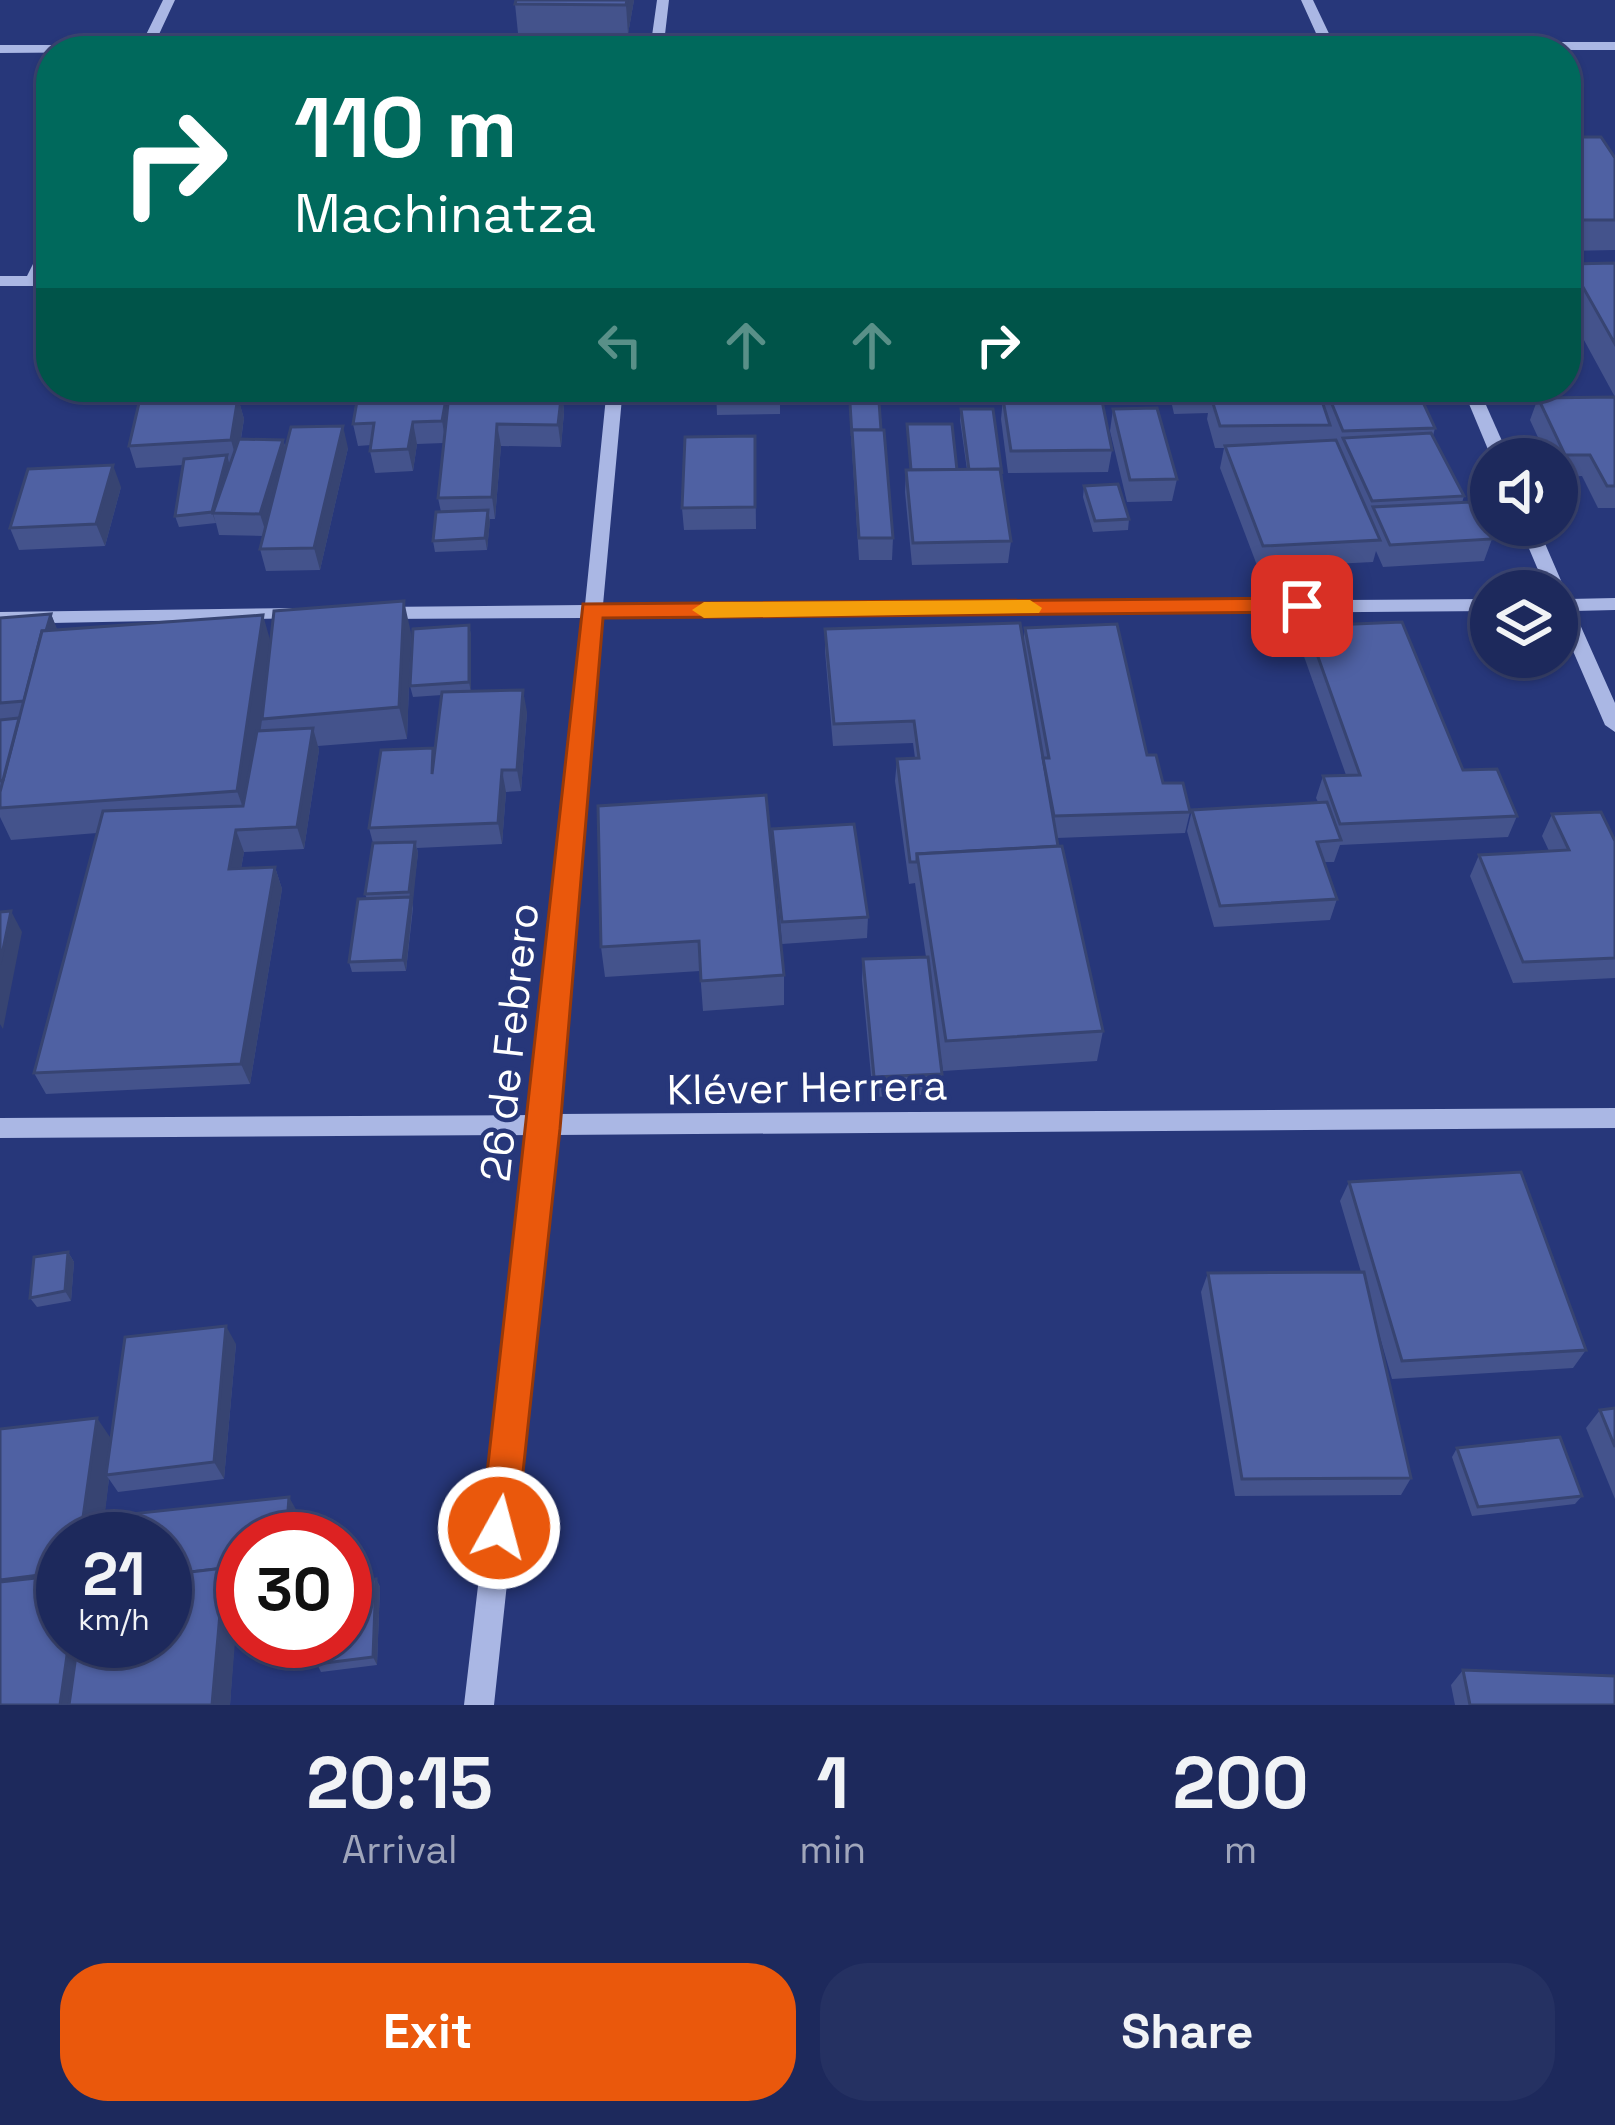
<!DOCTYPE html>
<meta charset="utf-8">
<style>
:root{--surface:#1d295c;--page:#253162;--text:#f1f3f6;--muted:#a0a6bb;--line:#3b4572;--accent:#ea580c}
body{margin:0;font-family:"Space Grotesk",sans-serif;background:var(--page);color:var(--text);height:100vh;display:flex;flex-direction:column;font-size:45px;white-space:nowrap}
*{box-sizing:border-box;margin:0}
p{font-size:39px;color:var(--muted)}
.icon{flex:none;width:66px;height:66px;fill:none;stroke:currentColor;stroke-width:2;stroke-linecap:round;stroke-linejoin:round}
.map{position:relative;height:1705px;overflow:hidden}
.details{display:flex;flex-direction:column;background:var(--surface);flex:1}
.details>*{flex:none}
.guide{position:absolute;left:36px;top:36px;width:1545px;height:366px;border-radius:48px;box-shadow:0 3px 9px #0004,0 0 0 3px var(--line);background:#00695c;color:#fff;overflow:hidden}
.fabs{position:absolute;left:1470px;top:438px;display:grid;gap:24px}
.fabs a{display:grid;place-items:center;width:108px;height:108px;border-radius:50%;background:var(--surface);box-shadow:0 3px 9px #0004,0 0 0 3px var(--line);font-size:60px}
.speed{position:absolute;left:36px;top:1512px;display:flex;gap:24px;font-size:60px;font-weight:700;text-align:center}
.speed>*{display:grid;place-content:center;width:156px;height:156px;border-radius:50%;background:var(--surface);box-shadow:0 3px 9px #0004,0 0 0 3px var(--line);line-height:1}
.speed small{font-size:30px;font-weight:400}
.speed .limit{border:18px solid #d22;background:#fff;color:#111}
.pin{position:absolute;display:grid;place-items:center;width:102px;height:102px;color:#fff;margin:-51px;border-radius:24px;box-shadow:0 6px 18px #0006}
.me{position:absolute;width:132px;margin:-66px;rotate:7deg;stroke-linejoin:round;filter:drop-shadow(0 0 9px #0008)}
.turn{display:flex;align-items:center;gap:42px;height:252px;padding:0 60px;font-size:54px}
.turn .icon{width:156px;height:156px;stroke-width:2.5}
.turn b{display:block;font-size:84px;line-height:102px}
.lanes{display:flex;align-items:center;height:114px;padding:0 60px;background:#0003;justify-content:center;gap:60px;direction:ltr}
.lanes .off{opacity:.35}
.eta{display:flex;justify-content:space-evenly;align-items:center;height:204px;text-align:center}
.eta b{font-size:72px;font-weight:600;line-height:84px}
.action{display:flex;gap:24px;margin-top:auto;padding:24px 60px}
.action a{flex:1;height:138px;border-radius:48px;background:var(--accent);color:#fff;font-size:48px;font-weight:600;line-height:138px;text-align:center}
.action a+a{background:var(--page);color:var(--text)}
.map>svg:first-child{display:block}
</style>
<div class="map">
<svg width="1615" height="1705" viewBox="0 0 1615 1705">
<rect width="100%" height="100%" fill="#27377a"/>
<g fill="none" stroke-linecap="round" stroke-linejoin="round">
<g fill="#aab7e4" fill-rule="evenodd">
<path d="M163,0H175L154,45L258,44L264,48L262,51L0,53V45H141Z"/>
<path d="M657,0H669L664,43L1320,42L1301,0H1313L1333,42H1615V50L332,51L326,47L332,43H651Z"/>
<path d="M51,238V257L42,276H51V286H0V276H27L44,242Z"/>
<path d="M607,387H623L603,605L1491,599V611L602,618L557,1114L1615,1108V1128L555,1135L494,1705H464L531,1135L0,1138V1118L533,1115L584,618L379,619L370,613L379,607L585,605Z"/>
<path d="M1462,387H1478L1510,459H1492Z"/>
<path d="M1519,525H1537L1569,599L1615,598V610L1574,611L1615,703V732L1605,725L1557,614V591H1547Z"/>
<path d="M299,608L306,610L308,614L306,618L0,624V612Z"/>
</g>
</g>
<g fill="#44538c" fill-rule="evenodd">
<path d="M634,0L628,34L518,33L515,4Z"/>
<path d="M1566,137L1615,158V250L1566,251Z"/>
<path d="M1615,263V508H1598L1582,476L1557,477V459H1548L1530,420L1538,398L1615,397L1566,307V275L1570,264Z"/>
<path d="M211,387H259L257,397L238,398L244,419L241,439L283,440L286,449L348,448L320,570L266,571L260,549L263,536L219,535L216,523L179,527L175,516L183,465L136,468L129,446L213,399Z"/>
<path d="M263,387H354V396L312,399L310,389L265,394Z"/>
<path d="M356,387H395L394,395L358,398Z"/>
<path d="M471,387H575V392L562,393L564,412L561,447L501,446L495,519H490L487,550L435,552L433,541L441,512L438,498L444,443L417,444L413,471L375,473L370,451L371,445L358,446L353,424L446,399L447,409L471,393Z"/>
<path d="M716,387H780V414L717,415Z"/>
<path d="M848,387H878L893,538L892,560H859Z"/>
<path d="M882,387H940V401L883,402Z"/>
<path d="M1103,387H1154L1151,404L1107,405Z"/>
<path d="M1168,387H1291L1292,396L1321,400L1325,387L1435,428L1433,436L1464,496L1462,503L1492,539L1484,561L1383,567L1376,551L1373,562L1258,568L1220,468L1224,448H1215L1207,419L1208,413L1174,414Z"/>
<path d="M1003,398L1112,450L1108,472L1008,473L1001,419Z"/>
<path d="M961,409L1002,474L1011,541L1008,563L912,565L905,492L906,470H910L907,424L957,470H967L960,420Z"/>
<path d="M1113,409L1177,479L1172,501L1127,502L1110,431Z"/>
<path d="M755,436L756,529L684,530L682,508Z"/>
<path d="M1084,486L1129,519L1128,530L1093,532L1083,497Z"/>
<path d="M121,487L105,546L19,550L10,528Z"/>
<path d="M51,614L57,630L271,643L411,633L407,739L318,746L319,750L304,849L244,852L241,869L275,867L282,889L250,1084L46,1094L34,1073L97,833L11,840L0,817V618Z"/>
<path d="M469,625L471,636V691L527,712L521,791L506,792L502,844L417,848L418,853L412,901L413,908L406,971L352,972L349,962L367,899L365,894L373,843L369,828L434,756L442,695L413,697L410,686Z"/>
<path d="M1307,626L1463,770L1517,816L1508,837L1340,845L1334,862H1324L1337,899L1330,920L1214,927L1187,831L1192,810L1318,802L1316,798L1323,776L1346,775L1301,648Z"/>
<path d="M1025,628L1147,755L1163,783L1190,812L1185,833L1057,838L1103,1031L1097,1061L943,1071L935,1019L942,1074L940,1094L873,1097L862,980L863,959L926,957L915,883L909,884L895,781L897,759L915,758L913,743L833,746L825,651V629L1023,643Z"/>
<path d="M598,806L784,975V1005L703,1011L700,971L605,977L601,947Z"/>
<path d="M1552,814L1615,841V978L1513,983L1470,876L1479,855L1549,851L1542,836Z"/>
<path d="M772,829L868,917L867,938L782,944Z"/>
<path d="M1349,1182L1586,1350L1573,1368L1392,1379L1375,1320L1411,1478L1401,1495L1235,1496L1201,1292L1208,1273L1361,1272L1340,1201Z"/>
<path d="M68,1252L74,1262L71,1301L37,1307L30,1298Z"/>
<path d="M236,1344L224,1479L118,1492L109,1479L104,1517L298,1513L243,1539V1588L238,1589L230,1705H0V1429L111,1439ZM63,1539L165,1641H63Z"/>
<path d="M1615,1408V1499L1586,1428L1600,1410Z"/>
<path d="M1457,1448L1582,1496L1575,1504L1472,1516L1452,1457Z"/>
<path d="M376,1579L380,1587L377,1665L321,1672L317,1664Z"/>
<path d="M1463,1670L1615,1705H1455L1451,1685Z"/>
</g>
<g fill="#374472">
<path d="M627,0H634L628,34L626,5Z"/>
<path d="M562,390L564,412L561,447L558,425Z"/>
<path d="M238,397L244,419L237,462L231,440Z"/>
<path d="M446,399L449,421L446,443L442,421Z"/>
<path d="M413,422L417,444L413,471L408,449Z"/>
<path d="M497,424L501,446L495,519L492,497Z"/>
<path d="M343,426L348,448L320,570L314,548Z"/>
<path d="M283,440L289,462L267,536L260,514Z"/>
<path d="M227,455L230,466L213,513L216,524L212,512Z"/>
<path d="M113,465L121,487L105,546L96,524Z"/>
<path d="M488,510L490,522L487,550L485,538Z"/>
<path d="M404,601L411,633L407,739L399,707Z"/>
<path d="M51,614L60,636L29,701Z"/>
<path d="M263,615L272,647L248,822L237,791Z"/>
<path d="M469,625L471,636V693L469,682Z"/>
<path d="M523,690L527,712L521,791L517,770Z"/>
<path d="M313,728L319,750L304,849L297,827Z"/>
<path d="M502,770L506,792L502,844L498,823Z"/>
<path d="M236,830L244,852L237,891L229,869Z"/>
<path d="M415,842L418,853L406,971L403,960Z"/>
<path d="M275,867L282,889L250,1084L241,1064Z"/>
<path d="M11,911L22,932L3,1029L0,1024V964Z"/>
<path d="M68,1252L74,1262L71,1301L65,1291Z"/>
<path d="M226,1326L236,1344L224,1479L214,1462Z"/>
<path d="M97,1418L114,1443L106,1475L109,1479L102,1539H80Z"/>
<path d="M289,1497L298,1513L296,1539H286Z"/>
<path d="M224,1568L239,1591L230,1705H212Z"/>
<path d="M376,1579L380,1587L377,1665L373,1657Z"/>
<path d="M69,1641H91L82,1705H60Z"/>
</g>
<g fill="#4f61a3" stroke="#374472" stroke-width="3">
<path d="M516,0H627L626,5L515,4Z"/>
<path d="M493,37L492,45H517L516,51H454L455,45L461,38Z"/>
<path d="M355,42L354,51H230L231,47Z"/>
<path d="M882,44L885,51H805L804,47Z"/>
<path d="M1566,137H1601L1615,158V220H1566Z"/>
<path d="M1615,263V344L1570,264Z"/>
<path d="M471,387H545L488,390H562L558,425L497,424L492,497L438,498L449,394L471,393Z"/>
<path d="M716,387H780V392L716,393Z"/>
<path d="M849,387H878L881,430H852V436Z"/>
<path d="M883,387H940V390L884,391Z"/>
<path d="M1177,387H1291L1293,391L1178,392Z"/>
<path d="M1325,387H1416L1435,428L1343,431Z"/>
<path d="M1320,395L1330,425L1220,426L1211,397Z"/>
<path d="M1101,396L1112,450L1011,451L1003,398Z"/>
<path d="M238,397L231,440L129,446L139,403Z"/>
<path d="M1615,397V486H1607L1590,455H1565L1538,398Z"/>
<path d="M446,399L442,421L413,422L408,449L370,451L374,423L353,424L357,401Z"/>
<path d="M1157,408L1177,479L1130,480L1113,409Z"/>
<path d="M961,409H993L1002,474L1000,469L969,470Z"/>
<path d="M907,424H952L957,470H911Z"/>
<path d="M343,426L314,548L260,549L291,427Z"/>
<path d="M852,430H884L893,538H859Z"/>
<path d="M1431,433L1464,496L1372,501L1343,438Z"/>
<path d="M755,436V507L682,508L685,437Z"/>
<path d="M239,439L283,440L260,514L213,513Z"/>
<path d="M1336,440L1380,540L1263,546L1225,446Z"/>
<path d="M227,455L212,512L175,516L184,459Z"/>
<path d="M113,465L96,524L10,528L28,469Z"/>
<path d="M1000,469L1011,541L913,543L906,470Z"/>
<path d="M1118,484L1129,519L1095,521L1084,486Z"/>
<path d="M1471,502L1492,539L1390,545L1373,507Z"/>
<path d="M488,510L485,538L433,541L436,512Z"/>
<path d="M404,601L399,707L262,719L274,611Z"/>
<path d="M51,614L46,631H42L24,701L0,703V618Z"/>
<path d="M263,615L237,791L0,808V792L42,631Z"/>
<path d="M1402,622L1463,770L1497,769L1517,816L1340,824L1323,776L1360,775L1307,626Z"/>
<path d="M1020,623L1058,846L917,854V862H910L897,759L919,758L914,721L834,724L825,629Z"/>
<path d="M1117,624L1147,755H1156L1163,783H1183L1190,812L1054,816L1043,758H1049L1025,628Z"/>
<path d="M469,625V682L410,686L413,629Z"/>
<path d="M523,690L517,770H502L498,823L369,828L381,750L433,748L432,774L442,692Z"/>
<path d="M19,718L3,780L0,781V720Z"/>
<path d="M313,728L297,827L236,830L229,869L275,867L241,1064L34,1073L103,811L243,806L257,731Z"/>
<path d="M766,795L784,975L701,981L699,941L601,947L598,806Z"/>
<path d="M1327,802L1341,840L1317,842L1337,899L1220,906L1192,810Z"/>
<path d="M1601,812L1615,841V958L1523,962L1479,855L1569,850L1552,814Z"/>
<path d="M854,824L868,917L782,922L772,829Z"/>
<path d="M415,842L409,892L365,894L373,843Z"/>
<path d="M1062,846L1103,1031L946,1041L917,854Z"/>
<path d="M411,897L403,960L349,962L358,899Z"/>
<path d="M11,911L0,964V912Z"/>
<path d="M928,957L942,1074L874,1077L863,959Z"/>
<path d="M1521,1172L1586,1350L1402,1361L1349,1182Z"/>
<path d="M68,1252L65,1291L30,1298L34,1257Z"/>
<path d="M1364,1272L1411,1478L1242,1479L1208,1273Z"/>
<path d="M226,1326L214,1462L106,1475L125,1337Z"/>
<path d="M1615,1408V1447L1600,1410Z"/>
<path d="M97,1418L80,1539H63V1572L0,1580V1429Z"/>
<path d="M1560,1437L1582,1496L1478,1507L1457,1448Z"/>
<path d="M289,1497L286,1539H243V1572L228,1573L224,1568L165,1575V1539H101L103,1517Z"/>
<path d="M224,1568L212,1705H69L78,1641H165V1575Z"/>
<path d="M63,1575V1641H69L60,1705H0V1582Z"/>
<path d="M376,1579L373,1657L317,1664L318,1641H345V1583Z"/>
<path d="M1463,1670L1615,1676V1705H1470Z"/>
</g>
<path fill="#ea580c" stroke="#983908" stroke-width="3" d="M1302,598L1310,600V612L603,618L560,1129L517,1528L512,1540L499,1546L486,1540L481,1528L583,604Z"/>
<path fill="#f59e0b" d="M1030,600L1042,608L1039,613L704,618L692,610L704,602Z"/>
<g text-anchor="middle" stroke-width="9" stroke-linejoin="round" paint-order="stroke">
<g font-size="42" fill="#fff" stroke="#27377a">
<text transform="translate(509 1042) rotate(-84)" y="15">26 de Febrero</text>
<text transform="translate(807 1087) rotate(-1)" y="15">Kléver Herrera</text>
</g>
</g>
</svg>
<div class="fabs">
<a><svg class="icon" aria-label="sound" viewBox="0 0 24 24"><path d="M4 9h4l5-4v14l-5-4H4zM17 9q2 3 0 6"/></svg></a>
<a><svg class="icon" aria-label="layers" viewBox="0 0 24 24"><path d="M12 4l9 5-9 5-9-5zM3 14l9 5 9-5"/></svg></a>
</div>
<div class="speed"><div>21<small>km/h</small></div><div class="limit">30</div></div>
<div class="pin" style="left:1302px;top:606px;background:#d93025"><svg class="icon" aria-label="arrive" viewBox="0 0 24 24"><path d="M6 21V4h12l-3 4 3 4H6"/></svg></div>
<svg class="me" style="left:499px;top:1528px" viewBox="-20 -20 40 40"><circle r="17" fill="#ea580c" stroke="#fff" stroke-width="3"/><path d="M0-11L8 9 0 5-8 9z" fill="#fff"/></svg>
<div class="guide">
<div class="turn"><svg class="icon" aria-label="right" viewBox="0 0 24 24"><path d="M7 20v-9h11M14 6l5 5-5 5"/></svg><div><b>110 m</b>Machinatza</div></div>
<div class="lanes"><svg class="icon off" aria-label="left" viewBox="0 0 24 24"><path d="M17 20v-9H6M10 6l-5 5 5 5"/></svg><svg class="icon off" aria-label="ahead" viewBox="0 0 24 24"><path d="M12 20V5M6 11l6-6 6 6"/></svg><svg class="icon off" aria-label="ahead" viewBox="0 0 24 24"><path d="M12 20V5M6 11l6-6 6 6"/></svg><svg class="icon" aria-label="right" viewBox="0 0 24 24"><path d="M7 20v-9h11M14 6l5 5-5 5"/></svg></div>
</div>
</div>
<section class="details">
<div class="eta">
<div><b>20:15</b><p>Arrival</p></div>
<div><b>1</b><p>min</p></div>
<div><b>200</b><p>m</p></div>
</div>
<div class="action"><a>Exit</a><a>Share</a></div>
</section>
